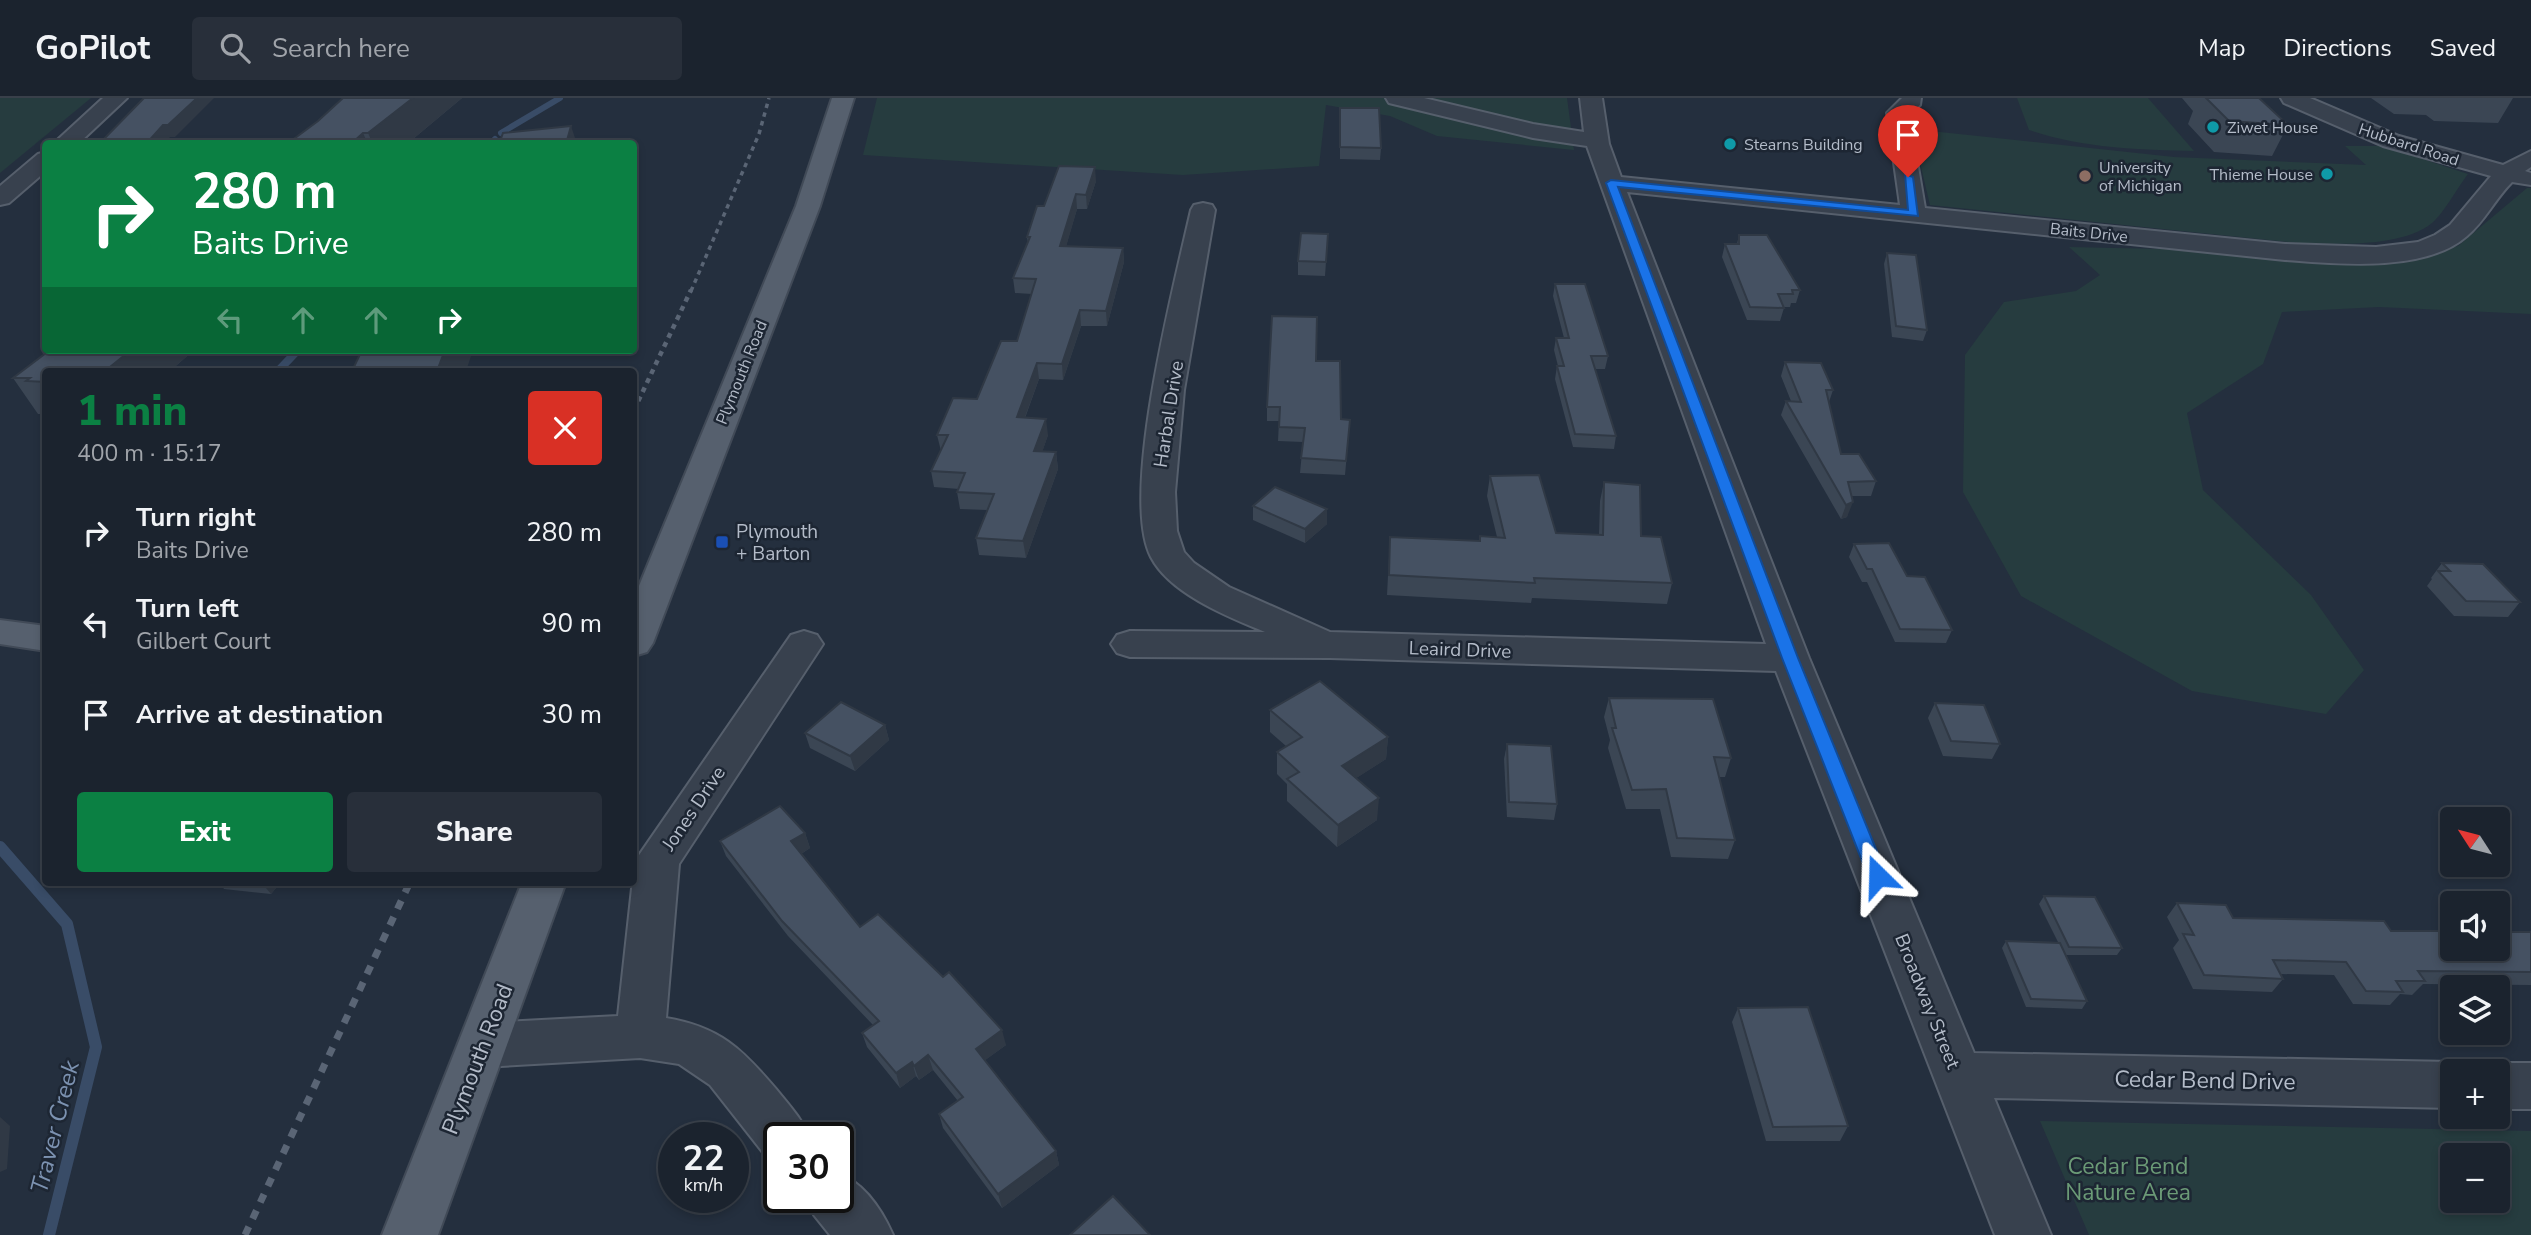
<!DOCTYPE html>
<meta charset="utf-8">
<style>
:root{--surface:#1b232e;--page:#282f3a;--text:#f1f3f6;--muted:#a0a4aa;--line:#39404a;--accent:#0b8043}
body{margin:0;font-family:"Nunito Sans",sans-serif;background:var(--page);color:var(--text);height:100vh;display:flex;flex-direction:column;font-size:26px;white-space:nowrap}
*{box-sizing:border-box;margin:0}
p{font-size:23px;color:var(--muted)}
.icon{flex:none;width:38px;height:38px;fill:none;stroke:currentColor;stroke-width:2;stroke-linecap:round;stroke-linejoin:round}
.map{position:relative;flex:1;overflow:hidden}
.drawer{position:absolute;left:42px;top:270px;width:595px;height:518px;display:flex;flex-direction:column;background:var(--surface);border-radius:7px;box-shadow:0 4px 10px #0003,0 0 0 2px var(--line)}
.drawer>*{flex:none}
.banner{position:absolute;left:42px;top:42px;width:595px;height:214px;border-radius:7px;box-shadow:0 4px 10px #0003,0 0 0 2px var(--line);background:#0b8043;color:#fff;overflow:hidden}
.needle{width:46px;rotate:306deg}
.tools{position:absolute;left:2440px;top:709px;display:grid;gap:14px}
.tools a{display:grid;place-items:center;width:70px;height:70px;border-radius:7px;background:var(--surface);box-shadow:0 4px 10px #0003,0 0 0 2px var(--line);font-size:35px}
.speed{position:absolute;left:658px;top:1024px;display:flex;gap:14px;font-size:35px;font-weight:700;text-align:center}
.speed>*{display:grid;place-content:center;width:91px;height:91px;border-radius:50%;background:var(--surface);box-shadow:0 4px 10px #0003,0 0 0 2px var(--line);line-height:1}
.speed small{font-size:18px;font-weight:400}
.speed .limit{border:4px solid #111;border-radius:10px;background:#fff;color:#111}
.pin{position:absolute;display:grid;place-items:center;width:60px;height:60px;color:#fff;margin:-72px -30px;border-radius:50% 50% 50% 0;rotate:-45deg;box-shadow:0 0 7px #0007}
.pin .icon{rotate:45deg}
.me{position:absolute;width:77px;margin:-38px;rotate:338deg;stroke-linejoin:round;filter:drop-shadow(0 0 5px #0008)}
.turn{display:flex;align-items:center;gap:24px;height:147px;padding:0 35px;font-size:32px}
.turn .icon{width:91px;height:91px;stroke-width:2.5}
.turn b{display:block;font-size:49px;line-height:60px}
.lanes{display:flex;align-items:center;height:66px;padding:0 35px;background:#0003;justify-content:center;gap:35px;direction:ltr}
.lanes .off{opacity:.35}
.round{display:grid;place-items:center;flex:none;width:74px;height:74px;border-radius:7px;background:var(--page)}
.headline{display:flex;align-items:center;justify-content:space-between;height:119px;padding:0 35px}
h1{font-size:42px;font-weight:800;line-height:52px;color:var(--accent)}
.cta{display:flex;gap:14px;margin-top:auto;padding:14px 35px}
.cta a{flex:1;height:80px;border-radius:7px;background:var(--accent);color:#fff;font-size:28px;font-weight:800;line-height:80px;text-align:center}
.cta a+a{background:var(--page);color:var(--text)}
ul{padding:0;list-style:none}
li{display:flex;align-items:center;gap:21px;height:91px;padding:0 35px}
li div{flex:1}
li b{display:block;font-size:26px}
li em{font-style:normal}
header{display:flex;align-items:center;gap:42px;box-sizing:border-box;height:98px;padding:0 35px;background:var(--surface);border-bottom:2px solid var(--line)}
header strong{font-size:33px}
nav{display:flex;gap:38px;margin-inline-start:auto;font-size:24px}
.search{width:490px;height:63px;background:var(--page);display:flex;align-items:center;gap:18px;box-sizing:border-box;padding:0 24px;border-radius:7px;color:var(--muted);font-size:26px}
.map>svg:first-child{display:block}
</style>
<header>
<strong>GoPilot</strong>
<div class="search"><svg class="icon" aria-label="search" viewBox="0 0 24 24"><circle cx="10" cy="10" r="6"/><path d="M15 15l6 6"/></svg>Search here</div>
<nav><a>Map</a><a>Directions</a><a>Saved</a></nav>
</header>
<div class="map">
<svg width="2531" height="1137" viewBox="0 0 2531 1137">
<rect width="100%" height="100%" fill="#242f3e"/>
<g fill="#263c3f" fill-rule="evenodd">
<path d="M0,0H91L0,75Z"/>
<path d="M877,0H1567L1574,52L1437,38L1390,18L1326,7L1319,68L1183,77L863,57Z"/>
<path d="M2017,0H2148L2194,53C2140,52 2081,50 2029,32Z"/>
<path d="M1912,31L2174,59L2366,67L2345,48H2383L2468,76C2458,89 2444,115 2432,125C2401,150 2336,146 2298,145L1930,107Z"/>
<path d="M2527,90H2531V216L2379,209L2282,214L2263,266L2187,315L2203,392L2311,497L2364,572L2326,616L2192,593L2021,498L1963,394L1965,257L2004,204L2076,193L2100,177L2069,149L2209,152L2379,163L2458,148Z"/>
<path d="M2040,1023L2531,1033V1137H2089ZM2452,1057H2497V1102H2452Z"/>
</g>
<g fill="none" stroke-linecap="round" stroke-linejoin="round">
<g stroke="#394c67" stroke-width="6">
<path d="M501,35L560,0"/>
<path d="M490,46L495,41"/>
</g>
<path stroke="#394c67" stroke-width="8" d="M278,273L298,252"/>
<path stroke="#394c67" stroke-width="12" d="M0,749L67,826L96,949L49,1137"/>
<g stroke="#565f6c" stroke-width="4">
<g id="minor">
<path d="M103,0H127L78,46H53Z"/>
<path d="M1386,0H1424L1533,26L1584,34L1580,0H1602L1609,46L1621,79L1900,107L1887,15L1902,0H1921L1920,7L1909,16L1925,110L2285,146L2376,149L2418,144L2435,137L2450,127L2491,78L2383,48L2284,5L2281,0H2310L2399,38L2503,67L2531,53V69L2525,73L2531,75V87L2512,84C2495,101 2485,123 2467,138C2425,175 2337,166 2285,162L1627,94L1809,560L1974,955L2452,964L2471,973H2452V1010L1994,1000L2051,1137H1995L1776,573L1330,560L1130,559L1117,555L1111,546L1117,537L1130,533L1265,534C1229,519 1170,496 1151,459C1119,397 1175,184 1191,112L1194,107L1203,105L1212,107L1215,112L1184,292L1175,394L1177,433L1184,454L1194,465L1229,489L1330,534L1766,546L1587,48L1533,40L1389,5Z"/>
<path d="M46,54V73L9,105L0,107V88L38,56Z"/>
<path d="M804,533L817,537L823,546L679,766L666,920C720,929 742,951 776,991C789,1007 802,1021 810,1040H779V1062L765,1057L710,987L679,966L640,960L483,969L465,963L458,947L465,931L483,925L618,918L635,763L791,537Z"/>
<path d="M2497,965H2531V1011H2497V973H2478Z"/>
<path d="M838,1075C864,1085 882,1112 893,1137H830L814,1117L806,1099H838Z"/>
</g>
</g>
<g stroke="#414a57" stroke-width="4">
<g id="major">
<path d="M832,0H854L820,108L653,545L647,554L634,558V500L796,108Z"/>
<path d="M0,522L46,528V553L0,546Z"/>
<path d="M522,784H566L438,1137H382Z"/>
</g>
</g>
<use href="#minor" fill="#38414e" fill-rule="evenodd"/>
<use href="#major" fill="#56606e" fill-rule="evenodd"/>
<path stroke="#5a6575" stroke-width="3.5" stroke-dasharray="4.5 4.5" stroke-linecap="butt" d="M691,193L759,36L769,0"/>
<path stroke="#5a6575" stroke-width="4.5" stroke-dasharray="5 5" stroke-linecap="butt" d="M634,312L691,192"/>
<path stroke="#5a6575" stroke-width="7" stroke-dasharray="9 9" stroke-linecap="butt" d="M245,1137L410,784"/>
</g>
<g fill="#3b4654">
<path d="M343,0H462L407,46H287L318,23Z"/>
<path d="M2182,0H2259L2288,27L2272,58L2214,54L2188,26L2193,13Z"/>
<path d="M2371,0H2513L2498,25L2434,23L2426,17L2394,16Z"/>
<path d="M1340,21L1381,50L1380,62L1340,61Z"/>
<path d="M1096,83L1087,111H1077L1066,148L1123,150L1124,164L1107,228H1081L1063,282L1039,281L1025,320L1048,337L1042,354H1056L1058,371L1026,460L979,457L976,440L987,412L960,411L957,394L959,391L934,389L931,373L941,353L937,337L977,301L1017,243L1032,196L1015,195L1013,180L1028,146L1027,139L1044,108Z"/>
<path d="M1739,137L1800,192L1796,205H1791L1790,209H1783L1784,210L1780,223L1747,222L1722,159L1725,146H1737Z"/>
<path d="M1327,149L1325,178L1298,177V163Z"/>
<path d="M1887,155L1927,232L1923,243L1892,239L1884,166Z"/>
<path d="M1555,186L1608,258L1605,271H1595L1616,338L1614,351L1573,349L1555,281L1557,268H1558L1554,252L1556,240H1564L1553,198Z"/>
<path d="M50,252H194L170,273H46V316H38L13,280Z"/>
<path d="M1316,263L1341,321L1350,322L1345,377L1300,375L1303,344L1278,343L1279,323H1267V309Z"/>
<path d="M1785,264L1833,292L1829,304L1841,356L1876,383L1871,398H1851L1847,419L1841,421L1781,317L1786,303H1791L1781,278Z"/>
<path d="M1490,378L1556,435L1599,437L1600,403L1604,384L1672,485L1667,506L1532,500L1531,505L1387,497L1390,439L1479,443L1480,438L1497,439L1487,398Z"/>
<path d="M1253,408L1327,411V426L1305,445L1253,422Z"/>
<path d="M1854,446L1907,478L1952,532L1946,545L1895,544L1867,484H1862L1849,459Z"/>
<path d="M2442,465L2520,504L2508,519L2454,518L2427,488L2432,481L2431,480Z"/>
<path d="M1609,600L1731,660L1725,679H1719L1735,742L1728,761L1671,759L1660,711H1626L1608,650L1610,642L1604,619Z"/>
<path d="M1935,605L2000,646L1992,661L1943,658L1928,620Z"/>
<path d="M1270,612L1388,639L1386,661L1356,680L1377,722L1337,749L1287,703V686L1277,676V654L1286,648L1270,634Z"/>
<path d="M885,627L889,642L855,673L810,650L805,635Z"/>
<path d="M1507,646L1557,706L1554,722L1507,719L1504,661Z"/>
<path d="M805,735L810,750L801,756L860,829L1006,947L985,962L1056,1053L1059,1067L1002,1110L943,1030L939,1016L958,1003L933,972L919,982L916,978L900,990L867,949L862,935L873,927L788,838L726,758L720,743Z"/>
<path d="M219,784H281L271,796L224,791Z"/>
<path d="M2044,798L2122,850L2117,857H2066L2087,903L2082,911L2026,909L2002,850L2006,843L2058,844L2039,806Z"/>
<path d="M2177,805L2233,820L2391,833L2531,834V887L2423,886L2412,897L2400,896L2390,907L2353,906L2334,877L2281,876L2283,881L2272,894L2193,891L2173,850L2179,842L2167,819Z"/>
<path d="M1738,910L1848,1028L1840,1043H1766L1732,924Z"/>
</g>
<g fill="#303945">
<path d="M197,0H214L175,39H170L164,46H146L163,27Z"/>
<path d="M413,0H462L407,46H373L368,35Z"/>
<path d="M571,28L577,46H566Z"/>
<path d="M363,35L368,46H351Z"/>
<path d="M1095,69L1096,83L1087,111L1086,97Z"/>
<path d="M1076,96L1077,111L1062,163L1060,148Z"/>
<path d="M1123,150L1124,164L1107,228L1106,213Z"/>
<path d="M1080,212L1081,228L1063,282L1062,266Z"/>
<path d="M131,252H194L170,273H105Z"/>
<path d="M445,252H473L466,273H437Z"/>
<path d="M1037,265L1039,281L1019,335L1017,319Z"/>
<path d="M1046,321L1048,337L1037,369L1034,353Z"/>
<path d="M1056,354L1058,371L1026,460L1023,443Z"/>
<path d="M1853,404L1847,419L1841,421L1846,407Z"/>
<path d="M1327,411V426L1305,445V431Z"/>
<path d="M885,627L889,642L855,673L850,658Z"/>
<path d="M1388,639L1386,661L1341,690L1342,668Z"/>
<path d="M1379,700L1377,722L1337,749L1338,727Z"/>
<path d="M805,735L810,750L796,759L791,743Z"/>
<path d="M261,784H281L271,796Z"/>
<path d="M1002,932L1006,947L980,966L976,951Z"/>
<path d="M928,957L933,972L919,982L914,968Z"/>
<path d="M912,964L916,978L900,990L896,975Z"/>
<path d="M0,1019L10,1028L7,1071L0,1074Z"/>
<path d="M1056,1053L1059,1067L1002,1110L998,1096Z"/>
</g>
<g fill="#455162" stroke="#303945" stroke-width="2">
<path d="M144,0H197L168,27H163L146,46H99Z"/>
<path d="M343,0H413L368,35H363L351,46H287L318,23Z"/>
<path d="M2206,0H2259L2288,27L2229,23Z"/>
<path d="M1340,10H1379L1381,50L1340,49Z"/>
<path d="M571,28L566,46H499L503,35Z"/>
<path d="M1059,68L1095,69L1086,97L1076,96L1060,148L1123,150L1106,213L1080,212L1062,266L1037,265L1017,319L1046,321L1034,353L1056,354L1023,443L976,440L994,396L957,394L965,375L931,373L948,337H937L953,300L977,301L1001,243H1017L1036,181L1013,180L1030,139H1027L1037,108H1044Z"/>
<path d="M1301,135L1328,136L1326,164L1298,163Z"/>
<path d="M1739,137H1767L1800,192H1792L1793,196H1778L1784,210L1750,209L1725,146H1739Z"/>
<path d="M1887,155L1916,157L1927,232L1896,228Z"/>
<path d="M1555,186H1585L1608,258H1591L1616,338L1575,336L1557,268H1564L1556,240H1569Z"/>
<path d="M1272,218L1317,219L1316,263H1340L1341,321L1350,322L1346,363L1301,360L1305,330L1279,329L1280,309H1267Z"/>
<path d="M50,252H131L105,273H46V284L26,283L30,280H13Z"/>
<path d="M362,252H445L437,273H352Z"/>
<path d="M1785,264L1821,265L1833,292H1826L1841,356H1859L1876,383L1848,384L1853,404L1846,407L1786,303L1801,304Z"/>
<path d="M1539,377L1556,435L1603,437L1604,384L1640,387L1641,438L1661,439L1672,485L1534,480L1535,485L1389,477L1390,439L1480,443V438L1505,440L1490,378Z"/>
<path d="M1275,389L1327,411L1305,431L1253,408Z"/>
<path d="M1889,445L1907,478L1925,479L1952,532L1900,531L1872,471H1867L1854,446Z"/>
<path d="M2442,465L2483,466L2520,504L2466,503L2438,473H2450Z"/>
<path d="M1320,583L1388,639L1342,668L1379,700L1338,727L1287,681L1299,674L1277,654L1302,639L1270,612Z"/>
<path d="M1609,600L1713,601L1731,660L1714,659L1735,742L1677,740L1666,691L1632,692L1612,630H1616Z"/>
<path d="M841,604L885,627L850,658L805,635Z"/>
<path d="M1935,605L1984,607L2000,646L1951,643Z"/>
<path d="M1507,646L1551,648L1557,706L1509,704Z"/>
<path d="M780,708L805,735L791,743L860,829L878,816L943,879L949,874L1002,932L976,951L1056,1053L998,1096L939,1016L963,999L928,957L914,968L912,964L896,975L862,935L879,923L782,823L720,743Z"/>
<path d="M2044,798L2095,799L2122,850L2069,849Z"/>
<path d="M2177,805L2226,807L2233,820L2384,823L2391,833H2452V850H2497V834H2531V874L2418,873L2425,883H2396L2403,894L2366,893L2346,864L2273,862L2283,881L2204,877L2183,836L2194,837Z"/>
<path d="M2006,843L2060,845L2087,903L2031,901Z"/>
<path d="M1808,909L1848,1028L1773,1029L1738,910Z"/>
<path d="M1113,1098L1150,1137H1070Z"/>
</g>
<path fill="#1a73e8" stroke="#114b97" stroke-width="2" d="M1905,76L1913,79L1918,118L1618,89L1798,560L1887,778L1884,784L1878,786L1871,784L1868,778L1782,560L1606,85L1611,82L1908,112Z"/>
<g fill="#0f9aa8" stroke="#1d2633" stroke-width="2.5">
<circle cx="2213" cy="29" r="7"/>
<circle cx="1730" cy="46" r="7"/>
<circle cx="2327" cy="76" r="7"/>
</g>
<circle fill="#8d6e63" stroke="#1d2633" stroke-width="2.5" cx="2085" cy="78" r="7"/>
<rect fill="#1a4fb4" stroke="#1d2633" stroke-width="2.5" x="715" y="437" width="14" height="14" rx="3.5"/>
<g text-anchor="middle" stroke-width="5" stroke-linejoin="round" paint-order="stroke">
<g font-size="16" fill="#b4bcc9" stroke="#1d2633" text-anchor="start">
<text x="2227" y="35">Ziwet House</text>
<text x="1744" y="52">Stearns Building</text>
<text x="2099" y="75">University<tspan x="2099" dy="18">of Michigan</tspan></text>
<text x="2313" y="82" text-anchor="end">Thieme House</text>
</g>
<g font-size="16" fill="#b4bcc9" stroke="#1d2633">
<text transform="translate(2409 46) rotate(18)" y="6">Hubbard Road</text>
<text transform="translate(2089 134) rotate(6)" y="6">Baits Drive</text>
<text transform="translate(741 274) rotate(-68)" y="6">Plymouth Road</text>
</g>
<g font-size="19" fill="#b4bcc9" stroke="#1d2633">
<text transform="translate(1168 316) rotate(-81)" y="7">Harbal Drive</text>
<text transform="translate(1460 551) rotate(2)" y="7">Leaird Drive</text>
<text transform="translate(693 710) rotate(-56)" y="7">Jones Drive</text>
<text transform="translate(1928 903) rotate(68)" y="7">Broadway Street</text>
</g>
<g font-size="19" fill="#b4bcc9" stroke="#1d2633" text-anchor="start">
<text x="736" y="440">Plymouth<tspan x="736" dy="22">+ Barton</tspan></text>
</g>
<g font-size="23" fill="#b4bcc9" stroke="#1d2633">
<text transform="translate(477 961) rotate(-69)" y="8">Plymouth Road</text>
<text transform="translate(2205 982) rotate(1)" y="8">Cedar Bend Drive</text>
</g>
<g font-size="23" fill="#6b9a76" stroke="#1d2633">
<text x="2128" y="1076">Cedar Bend<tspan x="2128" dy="26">Nature Area</tspan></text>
</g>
<g font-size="24" font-style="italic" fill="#7c92b1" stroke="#1d2633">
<text transform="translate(55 1029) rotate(-76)" y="8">Traver Creek</text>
</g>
</g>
</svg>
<div class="tools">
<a><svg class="needle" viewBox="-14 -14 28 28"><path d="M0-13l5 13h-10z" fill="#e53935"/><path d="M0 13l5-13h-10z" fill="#a0a4aa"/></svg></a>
<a><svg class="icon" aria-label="sound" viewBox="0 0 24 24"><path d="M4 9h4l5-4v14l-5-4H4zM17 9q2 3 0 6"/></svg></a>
<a><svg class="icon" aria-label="layers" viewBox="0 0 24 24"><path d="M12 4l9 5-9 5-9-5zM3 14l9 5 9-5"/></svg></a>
<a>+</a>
<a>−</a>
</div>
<div class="speed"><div>22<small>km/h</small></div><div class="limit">30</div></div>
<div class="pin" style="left:1908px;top:79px;background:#d93025"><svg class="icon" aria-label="arrive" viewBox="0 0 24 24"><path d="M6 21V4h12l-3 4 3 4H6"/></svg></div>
<svg class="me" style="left:1878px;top:778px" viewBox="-20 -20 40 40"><path d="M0-17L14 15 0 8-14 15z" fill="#1a73e8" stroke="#fff" stroke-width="4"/></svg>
<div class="banner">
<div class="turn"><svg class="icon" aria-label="right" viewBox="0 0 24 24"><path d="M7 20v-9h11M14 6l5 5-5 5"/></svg><div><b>280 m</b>Baits Drive</div></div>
<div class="lanes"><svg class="icon off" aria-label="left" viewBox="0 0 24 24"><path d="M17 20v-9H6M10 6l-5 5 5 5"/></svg><svg class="icon off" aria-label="ahead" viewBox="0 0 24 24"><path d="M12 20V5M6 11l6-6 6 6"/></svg><svg class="icon off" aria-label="ahead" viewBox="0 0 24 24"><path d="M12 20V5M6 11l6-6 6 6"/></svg><svg class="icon" aria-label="right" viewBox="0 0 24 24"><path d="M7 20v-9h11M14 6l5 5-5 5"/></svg></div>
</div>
<section class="drawer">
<div class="headline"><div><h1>1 min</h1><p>400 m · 15:17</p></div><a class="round" style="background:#d93025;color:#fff"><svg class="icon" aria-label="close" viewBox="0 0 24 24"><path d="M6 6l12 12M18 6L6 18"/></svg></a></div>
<ul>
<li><svg class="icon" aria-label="right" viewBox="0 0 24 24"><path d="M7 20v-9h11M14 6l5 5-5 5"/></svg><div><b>Turn right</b><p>Baits Drive</p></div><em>280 m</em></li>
<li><svg class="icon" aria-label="left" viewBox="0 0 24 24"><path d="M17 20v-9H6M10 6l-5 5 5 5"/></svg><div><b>Turn left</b><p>Gilbert Court</p></div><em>90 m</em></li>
<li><svg class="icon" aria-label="arrive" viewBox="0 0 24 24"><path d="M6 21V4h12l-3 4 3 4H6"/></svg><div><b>Arrive at destination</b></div><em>30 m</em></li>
</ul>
<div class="cta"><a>Exit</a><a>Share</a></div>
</section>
</div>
